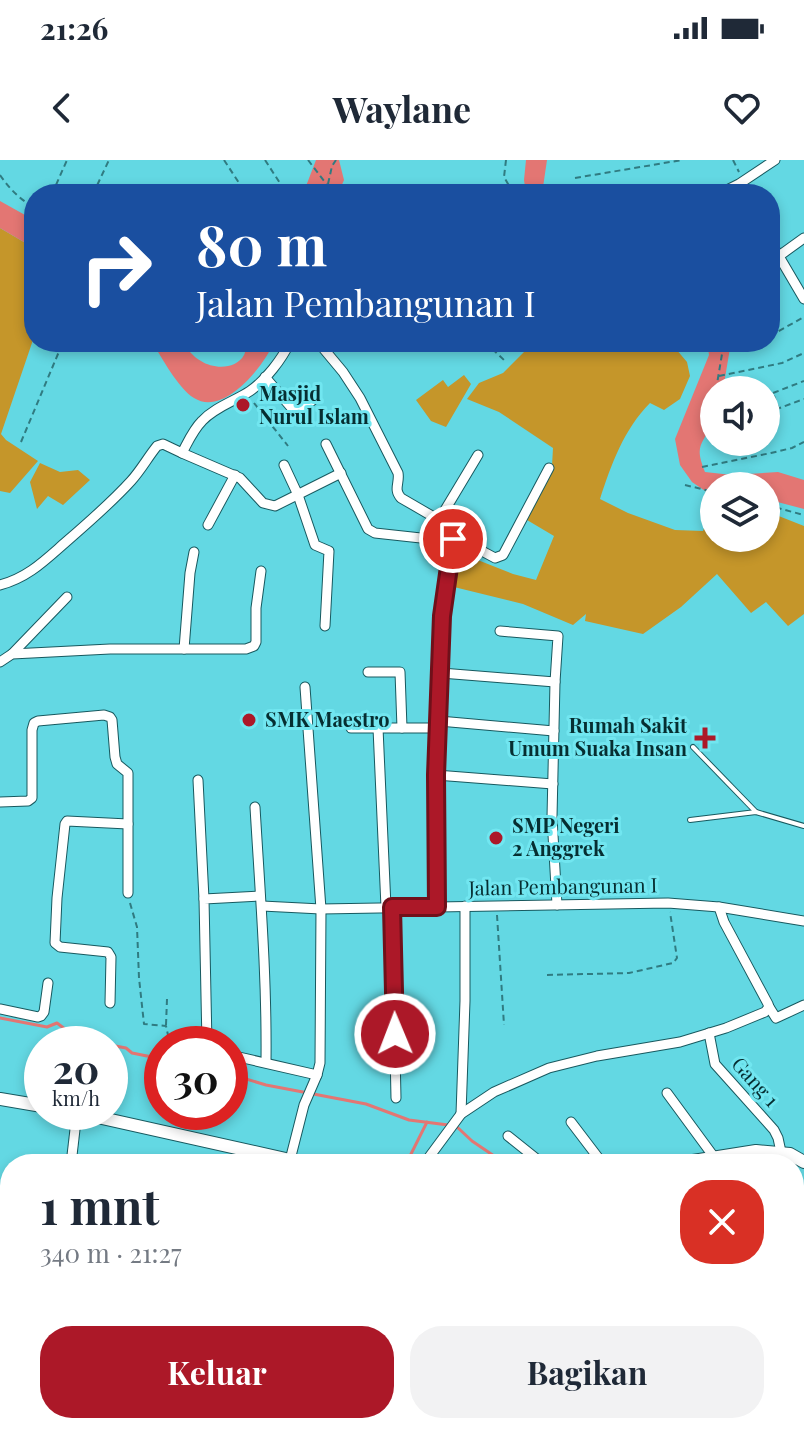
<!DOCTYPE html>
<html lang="id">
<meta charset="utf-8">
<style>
:root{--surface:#fff;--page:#f2f2f3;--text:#1f2937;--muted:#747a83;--accent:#ac1828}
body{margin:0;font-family:"Playfair Display",serif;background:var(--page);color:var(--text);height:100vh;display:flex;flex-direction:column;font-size:30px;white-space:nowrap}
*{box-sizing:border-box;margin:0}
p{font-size:26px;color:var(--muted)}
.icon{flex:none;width:44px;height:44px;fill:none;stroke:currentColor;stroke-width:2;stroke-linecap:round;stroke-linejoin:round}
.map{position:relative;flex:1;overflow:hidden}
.sheet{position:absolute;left:0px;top:994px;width:804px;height:280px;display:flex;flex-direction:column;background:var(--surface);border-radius:32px 32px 0 0;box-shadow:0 4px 12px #0003}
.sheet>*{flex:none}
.banner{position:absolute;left:24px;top:24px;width:756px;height:168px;border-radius:32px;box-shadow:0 4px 12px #0003;background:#1a4fa0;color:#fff;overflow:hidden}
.tools{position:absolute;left:700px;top:216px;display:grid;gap:16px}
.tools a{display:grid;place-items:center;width:80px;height:80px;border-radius:50%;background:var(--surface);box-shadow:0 4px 12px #0003;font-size:40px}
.speed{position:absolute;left:24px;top:866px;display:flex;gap:16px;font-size:40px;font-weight:700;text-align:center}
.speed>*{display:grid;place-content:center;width:104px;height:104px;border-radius:50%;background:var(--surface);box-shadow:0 4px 12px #0003;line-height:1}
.speed small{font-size:20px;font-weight:400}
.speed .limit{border:12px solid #d22;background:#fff;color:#111}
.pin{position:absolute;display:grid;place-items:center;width:68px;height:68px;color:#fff;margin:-34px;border:4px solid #fff;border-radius:50%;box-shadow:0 2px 8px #0007}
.me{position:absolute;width:88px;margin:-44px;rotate:359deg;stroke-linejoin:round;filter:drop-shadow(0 0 6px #0008)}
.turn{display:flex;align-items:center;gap:28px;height:168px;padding:0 40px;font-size:36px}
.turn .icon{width:104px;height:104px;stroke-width:2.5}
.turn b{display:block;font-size:56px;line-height:68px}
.round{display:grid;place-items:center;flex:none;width:84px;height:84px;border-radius:32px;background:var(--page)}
.head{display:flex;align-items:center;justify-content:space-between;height:136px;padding:0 40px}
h1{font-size:48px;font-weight:700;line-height:60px}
.action{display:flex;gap:16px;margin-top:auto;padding:16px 40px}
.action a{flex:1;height:92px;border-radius:32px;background:var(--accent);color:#fff;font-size:32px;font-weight:700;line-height:92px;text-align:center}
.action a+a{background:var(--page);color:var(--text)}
.status{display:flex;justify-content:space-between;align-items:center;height:56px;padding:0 40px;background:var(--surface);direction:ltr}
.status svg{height:22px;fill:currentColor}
header{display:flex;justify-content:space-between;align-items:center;height:104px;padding:0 40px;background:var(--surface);font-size:36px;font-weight:700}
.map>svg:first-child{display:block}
</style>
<div class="status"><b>21:26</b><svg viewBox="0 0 49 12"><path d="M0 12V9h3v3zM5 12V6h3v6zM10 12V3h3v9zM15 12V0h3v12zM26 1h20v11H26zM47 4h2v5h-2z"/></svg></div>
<header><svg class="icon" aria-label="back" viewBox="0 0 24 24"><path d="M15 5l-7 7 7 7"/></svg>Waylane<svg class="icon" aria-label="heart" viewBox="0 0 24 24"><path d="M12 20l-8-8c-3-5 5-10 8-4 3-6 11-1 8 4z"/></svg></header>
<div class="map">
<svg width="804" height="1274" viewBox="0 0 804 1274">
<rect width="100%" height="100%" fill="#63d8e3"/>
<g fill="#c5962a">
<path d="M0,68L34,88V177L1,274L6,280L38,301L10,333L0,331Z"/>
<path d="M534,182H670L687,202L690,216L680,239L664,250L650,243C624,269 611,305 600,339L628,353L675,370L703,371L714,343V378H766V351L804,366V454L788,466L766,442L751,453L717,414L681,447L643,474L585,461L586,454L573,465L523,444L454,427V410L460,393L513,414L536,420L554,376L527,360L552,306L553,288L499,252L467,239L479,223L503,213Z"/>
<path d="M464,215L471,224L446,267L431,261L416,240L443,220L448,227Z"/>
<path d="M40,303L60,312L78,310L90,320L63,345L48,336L37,349L30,322Z"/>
</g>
<g fill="#e37673">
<path d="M316,0H339L344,20L338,34H303Z"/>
<path d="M526,0H547L542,34H526L524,20Z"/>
<path d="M0,41L34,60V88L0,68Z"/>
<path d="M152,182H181C187,188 193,197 201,201C213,209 236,210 244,195C245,194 247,184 248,182H274C264,206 224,257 194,238C178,228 162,198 152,182Z"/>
<path d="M707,182H731L723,230H714C714,240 716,254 712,263C702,286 694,285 705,312L732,315L778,312L804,320V349L766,339V326H714V331L708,333L692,322L680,305L675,279L709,195Z"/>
<path d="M804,1087V1274H779V1264H794V1116Z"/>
</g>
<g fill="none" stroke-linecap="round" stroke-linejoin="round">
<g stroke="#e37673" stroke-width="3">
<path d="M0,858L47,867L57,863L82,882L104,884"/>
<path d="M110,885L126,888L132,893L162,899"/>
<path d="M230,914L266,925L366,944L409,960L456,966L472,981L506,1004"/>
<path d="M406,1004L427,962"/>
<path d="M181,1265L182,1264"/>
</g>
<g stroke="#18595f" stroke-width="6">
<g id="lane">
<path d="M693,587L756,652"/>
<path d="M690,660L756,652L804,666"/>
</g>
</g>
<g stroke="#18595f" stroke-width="11">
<g id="street">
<path d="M719,34L739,24L775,0"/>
<path d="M770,81L804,139"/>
<path d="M779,96L804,78"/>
<path d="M290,182C282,199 266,220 250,231C235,241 215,247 202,261C193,270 188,282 182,293L240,318L263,343L275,346L341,313"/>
<path d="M318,182L343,212L360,238L398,313C400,323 393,329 401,338L439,360L454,376L495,398L503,395L549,308"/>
<path d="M265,217L296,253L313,240"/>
<path d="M326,284L368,369L375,373L430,379H453"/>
<path d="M284,305L298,335L315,385L329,391L325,466"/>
<path d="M439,360L478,295"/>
<path d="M208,365L235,315"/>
<path d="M0,425C29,417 45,400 67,381C89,362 111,343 131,321C141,310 148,297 157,286L163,284L182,293"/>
<path d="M500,471L558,476L555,522L552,657L557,745"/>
<path d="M184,489L190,413L194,392"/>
<path d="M12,494L67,437"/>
<path d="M0,502L12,494L110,489H246L254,486L256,482V448L261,411"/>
<path d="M368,512H400L402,568"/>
<path d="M441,513L555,522"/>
<path d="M439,561L554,571"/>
<path d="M351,568H438"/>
<path d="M378,568L386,747"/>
<path d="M436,615L553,624"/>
<path d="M198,620L204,739"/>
<path d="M0,642L28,641L32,638V570L34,563L38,561L104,555L110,557L112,560L115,597L117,604L128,613V733"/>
<path d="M255,647C260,732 267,817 266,902"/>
<path d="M262,746L321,749L668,743L719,747L804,761"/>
<path d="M392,747L396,938"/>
<path d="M437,747L436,615L442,456L454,376"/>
<path d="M110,843L111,797L108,792L60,787L55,783L57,738L65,664L67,661L128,664"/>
<path d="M769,847L776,858L804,845"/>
<path d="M0,849L38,857L41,856L44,852L48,823"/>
<path d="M709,873L715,904L774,970L778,978L781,992"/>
<path d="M207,884L204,739L260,736"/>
<path d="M230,895L317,915"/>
<path d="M667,933L714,997"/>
<path d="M461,954L465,841V746"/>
<path d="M571,962L603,1004"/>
<path d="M508,976L543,1004"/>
<path d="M290,1000L304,945L317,915L320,903L321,749L305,527"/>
<path d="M71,1004L77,952"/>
<path d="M424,1004L461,954L494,932L549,908L597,896L680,882L726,868L765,852L769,847L768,844L724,762L719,747"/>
<path d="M0,1171L10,1173"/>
<path d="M0,1242L10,1245"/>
<path d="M83,1264L112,1272"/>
<path d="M203,1264V1274"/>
<path d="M435,1264L447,1274"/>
<path d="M495,1264L507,1274"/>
<path d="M609,1264L619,1274"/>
<path d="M290,1274L298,1264"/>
<path d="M376,1274L385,1265"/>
</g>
</g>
<g stroke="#18595f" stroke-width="14">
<g id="secondary">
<path d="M0,939L42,946"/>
<path d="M75,952L308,1004"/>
<path d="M674,1004L756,991L790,994L804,1002"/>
<path d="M794,1074L804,1050"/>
<path d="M762,1274V1264"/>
</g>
</g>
<g stroke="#307b81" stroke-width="2" stroke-dasharray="6 4" stroke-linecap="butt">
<path d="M224,0L243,29V34"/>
<path d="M265,0L287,34"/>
<path d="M308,0L334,34"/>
<path d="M506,0L504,17L514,34"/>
<path d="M733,0L739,12"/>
<path d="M0,15C9,28 19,39 34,47"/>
<path d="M575,18L682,0"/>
<path d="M328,24L332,6L336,0"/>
<path d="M52,34L67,0"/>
<path d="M93,34L109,0"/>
<path d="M770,119L779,114"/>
<path d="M770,176L804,157"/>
<path d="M224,182L230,185L231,182"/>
<path d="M485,182L504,200"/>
<path d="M724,188L748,182"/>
<path d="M719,216L782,203L804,193"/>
<path d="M716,230L723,188L721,182"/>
<path d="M773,233L804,221"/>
<path d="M766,235L773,233L778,247"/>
<path d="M254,243L288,286"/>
<path d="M766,253L804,239"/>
<path d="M706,265L714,266"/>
<path d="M21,282L63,182"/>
<path d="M702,307L771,293L792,288L804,282"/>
<path d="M685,325L714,332"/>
<path d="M766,345L804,355"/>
<path d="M130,743L137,767L139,818L144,864L166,866L170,884"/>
<path d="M497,755L504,865"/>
<path d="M547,815L629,813L673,803L677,798L670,752"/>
<path d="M166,865L167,839"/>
</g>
<use href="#lane" stroke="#fff" stroke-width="4"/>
<use href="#street" stroke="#fff" stroke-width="9"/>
<use href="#secondary" stroke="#fff" stroke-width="12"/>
</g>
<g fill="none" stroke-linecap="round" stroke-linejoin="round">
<g stroke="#70101a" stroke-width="20">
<path id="route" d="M395,874L392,747H437L436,615L442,456L453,379"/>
</g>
<use href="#route" stroke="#ac1828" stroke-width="14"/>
</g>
<g fill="#ac1828" stroke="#71e6f0" stroke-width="3">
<circle cx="243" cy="245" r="8"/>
<circle cx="249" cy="560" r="8"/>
<path d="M701 566h8v8h8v8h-8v8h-8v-8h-8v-8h8z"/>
<circle cx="496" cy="678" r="8"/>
</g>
<g text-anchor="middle" stroke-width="6" stroke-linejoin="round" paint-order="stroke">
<g font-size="20" font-weight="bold" fill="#062e31" stroke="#71e6f0" text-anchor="start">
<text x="259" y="241">Masjid<tspan x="259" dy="23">Nurul Islam</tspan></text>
<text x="265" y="567">SMK Maestro</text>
<text x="687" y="573" text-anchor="end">Rumah Sakit<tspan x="687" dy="23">Umum Suaka Insan</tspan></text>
<text x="512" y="673">SMP Negeri<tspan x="512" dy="23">2 Anggrek</tspan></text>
</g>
<g font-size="20" fill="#062e31" stroke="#71e6f0">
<text transform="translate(563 727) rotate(-1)" y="7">Jalan Pembangunan I</text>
<text transform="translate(755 922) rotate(48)" y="7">Gang 1</text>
</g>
</g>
</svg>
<div class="tools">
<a><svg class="icon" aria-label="sound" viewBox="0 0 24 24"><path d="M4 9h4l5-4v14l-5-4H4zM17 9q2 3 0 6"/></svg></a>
<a><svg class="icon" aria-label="layers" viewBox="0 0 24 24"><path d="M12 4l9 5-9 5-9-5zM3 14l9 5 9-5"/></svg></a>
</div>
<div class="speed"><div>20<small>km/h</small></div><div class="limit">30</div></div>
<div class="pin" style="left:453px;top:379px;background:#d93025"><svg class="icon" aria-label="arrive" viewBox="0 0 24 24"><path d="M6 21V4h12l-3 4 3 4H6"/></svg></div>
<svg class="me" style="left:395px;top:874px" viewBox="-20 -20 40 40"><circle r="17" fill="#ac1828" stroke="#fff" stroke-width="3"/><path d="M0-11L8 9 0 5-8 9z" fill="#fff"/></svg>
<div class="banner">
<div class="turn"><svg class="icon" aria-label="right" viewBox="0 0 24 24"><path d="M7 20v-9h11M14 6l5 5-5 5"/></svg><div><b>80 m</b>Jalan Pembangunan I</div></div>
</div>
<section class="sheet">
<div class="head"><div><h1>1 mnt</h1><p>340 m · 21:27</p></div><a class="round" style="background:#d93025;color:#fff"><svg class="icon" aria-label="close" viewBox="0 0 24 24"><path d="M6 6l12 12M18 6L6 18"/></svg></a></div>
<div class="action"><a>Keluar</a><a>Bagikan</a></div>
</section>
</div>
